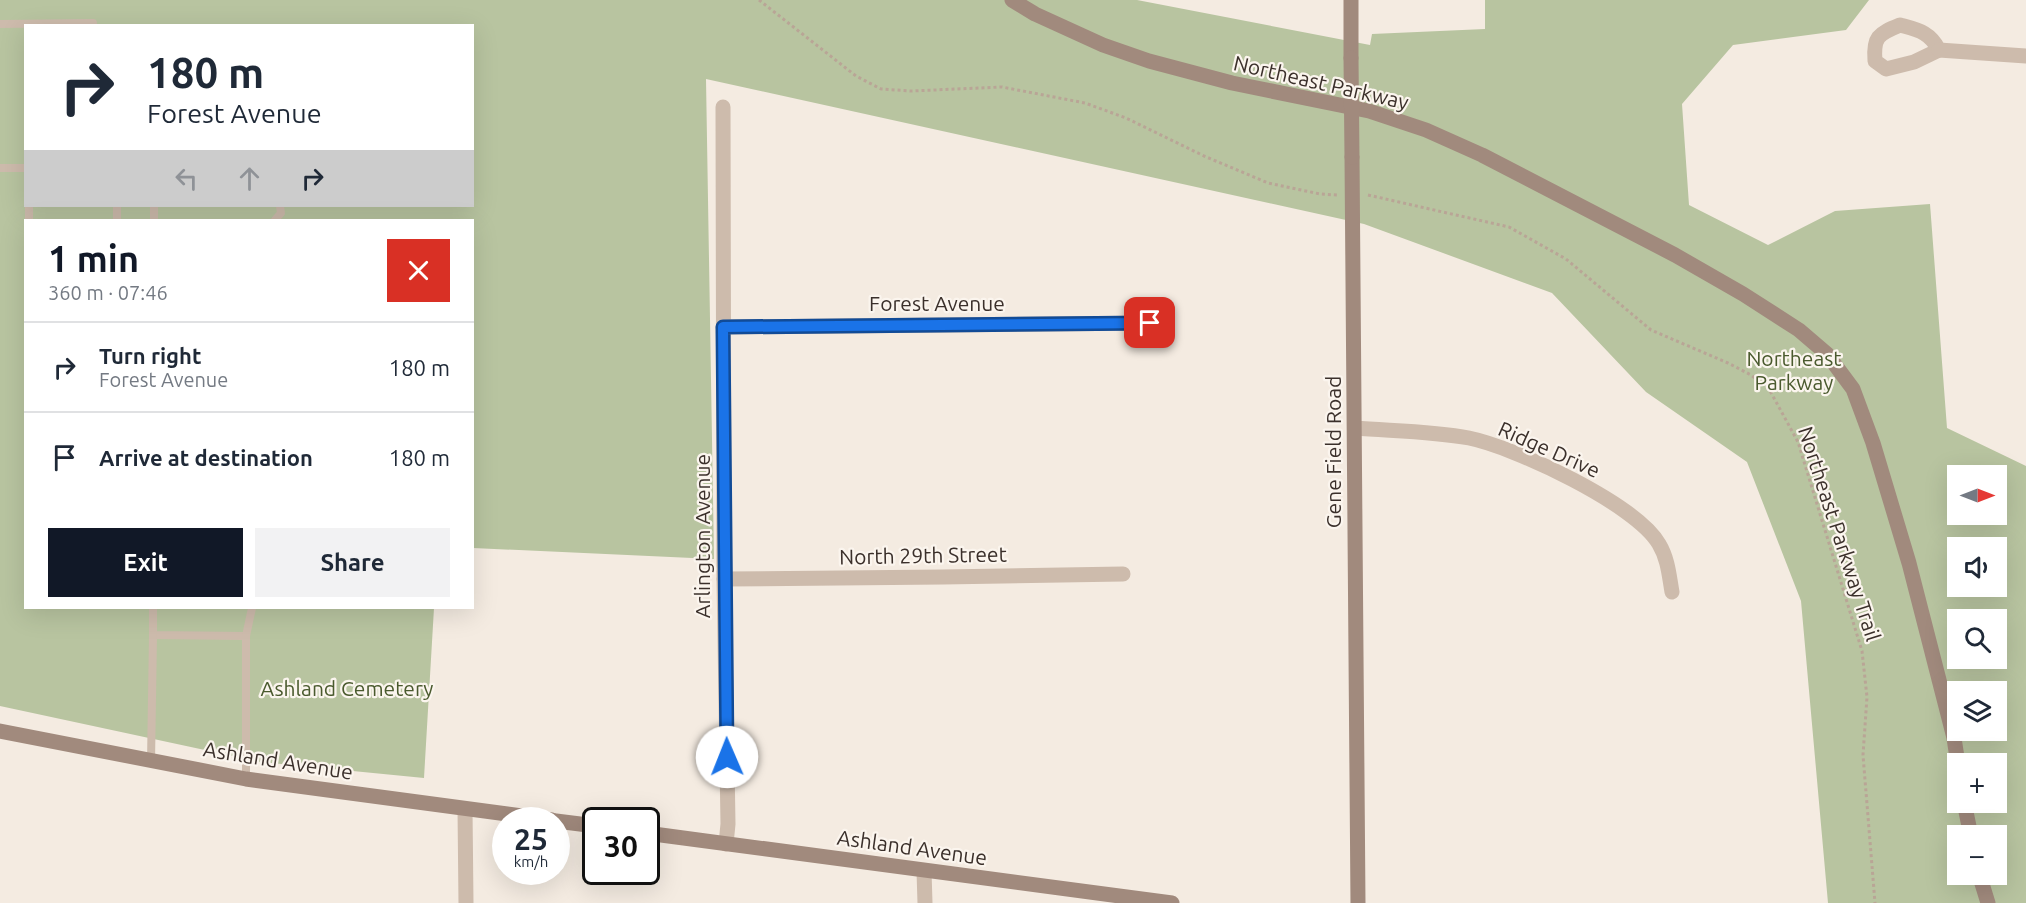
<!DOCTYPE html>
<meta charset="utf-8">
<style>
:root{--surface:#fff;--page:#f2f2f3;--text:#1f2937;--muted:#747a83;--line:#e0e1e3;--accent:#111827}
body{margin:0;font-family:Ubuntu,sans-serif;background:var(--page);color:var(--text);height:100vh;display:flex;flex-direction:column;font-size:22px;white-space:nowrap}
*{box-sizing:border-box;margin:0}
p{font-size:20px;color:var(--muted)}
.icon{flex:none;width:33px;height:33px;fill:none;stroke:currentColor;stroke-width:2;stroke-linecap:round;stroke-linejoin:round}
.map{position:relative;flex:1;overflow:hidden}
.sheet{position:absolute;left:24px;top:219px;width:450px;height:390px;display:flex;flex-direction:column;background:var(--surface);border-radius:0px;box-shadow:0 6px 24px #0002}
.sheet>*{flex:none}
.guide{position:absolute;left:24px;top:24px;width:450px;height:183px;border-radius:0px;box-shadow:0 6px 24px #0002;background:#fff;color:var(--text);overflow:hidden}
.needle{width:39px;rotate:90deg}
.fabs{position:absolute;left:1947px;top:465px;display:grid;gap:12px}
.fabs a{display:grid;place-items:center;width:60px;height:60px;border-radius:0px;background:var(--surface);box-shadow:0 6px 24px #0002;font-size:30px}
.speed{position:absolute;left:492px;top:807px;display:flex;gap:12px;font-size:30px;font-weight:700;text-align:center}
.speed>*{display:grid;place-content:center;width:78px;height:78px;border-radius:50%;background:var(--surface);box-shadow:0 6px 24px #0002;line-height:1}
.speed small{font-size:15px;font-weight:400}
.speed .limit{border:3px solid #111;border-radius:9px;background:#fff;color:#111}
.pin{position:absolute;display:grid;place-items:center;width:51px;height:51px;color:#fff;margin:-26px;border-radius:12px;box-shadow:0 3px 9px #0006}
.me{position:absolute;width:66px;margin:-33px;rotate:359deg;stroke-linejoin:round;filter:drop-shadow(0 0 4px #0008)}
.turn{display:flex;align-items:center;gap:21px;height:126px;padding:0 24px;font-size:27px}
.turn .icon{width:78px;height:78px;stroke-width:2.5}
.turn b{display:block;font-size:42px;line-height:51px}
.lanes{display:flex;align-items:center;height:57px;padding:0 24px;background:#0003;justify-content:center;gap:30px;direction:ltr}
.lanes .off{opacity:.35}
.round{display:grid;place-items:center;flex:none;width:63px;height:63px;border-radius:0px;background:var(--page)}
.summary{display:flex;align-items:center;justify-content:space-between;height:102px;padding:0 24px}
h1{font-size:36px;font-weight:700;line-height:45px;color:var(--accent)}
.cta{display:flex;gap:12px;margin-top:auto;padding:12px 24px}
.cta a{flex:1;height:69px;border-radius:0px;background:var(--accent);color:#fff;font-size:24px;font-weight:700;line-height:69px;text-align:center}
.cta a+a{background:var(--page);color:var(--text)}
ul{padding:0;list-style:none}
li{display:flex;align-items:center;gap:18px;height:90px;padding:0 24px;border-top:2px solid var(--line)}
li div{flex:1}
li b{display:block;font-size:22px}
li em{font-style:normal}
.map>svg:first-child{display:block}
</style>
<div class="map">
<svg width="2026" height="903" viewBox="0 0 2026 903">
<rect width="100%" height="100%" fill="#f4ebe1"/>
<path fill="#b8c4a0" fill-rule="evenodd" d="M0,0H1137L1370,45L1372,34L1485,29V0H1869L1846,30L1733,45L1682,104L1689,205L1768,245L1835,211L1930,204L1947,428L2026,466V903H1828L1801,601L1747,462L1646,392L1552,293L1364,224L706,79L714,559L473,548L472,220H26V608H434L424,778L261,762L0,706ZM26,26H472V206H26ZM1958,476H1996V514H1958ZM1958,548H1996V586H1958ZM1958,620H1996V658H1958ZM1958,692H1996V730H1958ZM1958,764H1996V802H1958ZM1958,836H1996V874H1958Z"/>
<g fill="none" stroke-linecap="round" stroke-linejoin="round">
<g stroke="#b9a596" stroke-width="3" stroke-dasharray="3 3" stroke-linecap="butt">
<path d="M759,0L856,76L881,89L911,91L1002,87L1085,103L1126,118L1204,156L1268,183L1320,194L1337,195"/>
<path d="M1368,195L1509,227L1566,259L1651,330L1728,363L1751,375L1769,389L1798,442L1862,651L1867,697L1863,755L1875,903"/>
</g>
<g stroke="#cdbbac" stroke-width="8">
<path d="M0,24L93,23"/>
<path d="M0,168H26"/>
<path d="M29,220V206"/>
<path d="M117,220V206"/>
<path d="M154,220V206"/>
<path d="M275,220L281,213L280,206"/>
<path d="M153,608V635L246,636"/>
<path d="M151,762L153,635"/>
<path d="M246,779V636L252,608"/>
</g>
<g stroke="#cdbbac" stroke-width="15">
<path d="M1900,25C1918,30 1930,32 1939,50L1914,62L1886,69L1875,61C1873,37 1878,34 1900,25Z"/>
<path d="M1939,50L2026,56"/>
<path d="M723,107L724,579L728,824L726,844"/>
<path d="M723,327L1151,323"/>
<path d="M1355,428C1393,431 1432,431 1469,438C1514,447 1636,504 1659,544C1668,559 1669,575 1672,592"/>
<path d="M724,579L943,577L1123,574"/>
<path d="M465,809L466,903"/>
<path d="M924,871L925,903"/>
</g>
<g stroke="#a18a7d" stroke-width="15">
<path d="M1012,0L1035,14L1103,45L1149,61L1232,83L1369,111L1426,130L1482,155L1675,255L1743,294L1799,330L1827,354L1853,389L1873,443L1909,563L1954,738L1958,764"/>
<path d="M1351,58V0"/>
<path d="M1352,157L1358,903"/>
<path d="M0,731L246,779L552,820"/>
<path d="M1964,802L1971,836"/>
<path d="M556,821L596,826"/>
<path d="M646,833L1172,903"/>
<path d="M1979,874L1988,903"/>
</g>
<path stroke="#a18a7d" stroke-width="15" d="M1351,58L1352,157"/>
</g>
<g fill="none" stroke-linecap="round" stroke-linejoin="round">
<g stroke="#114b97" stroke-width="15">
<path id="route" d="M727,757L723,327L1150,323"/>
</g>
<use href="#route" stroke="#1a73e8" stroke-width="10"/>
</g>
<g text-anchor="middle" stroke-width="4.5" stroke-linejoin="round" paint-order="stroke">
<g font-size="21" fill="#3b302b" stroke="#fbf5ee">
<text transform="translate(1321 83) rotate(13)" y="7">Northeast Parkway</text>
<text x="937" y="311">Forest Avenue</text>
<text transform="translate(1549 450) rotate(24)" y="7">Ridge Drive</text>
<text transform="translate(1334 452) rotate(-90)" y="7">Gene Field Road</text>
<text transform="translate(1839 534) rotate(72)" y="7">Northeast Parkway Trail</text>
<text transform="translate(703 536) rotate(-90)" y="7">Arlington Avenue</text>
<text transform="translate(923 556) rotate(-1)" y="7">North 29th Street</text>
<text transform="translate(278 761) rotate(9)" y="7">Ashland Avenue</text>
<text transform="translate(912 848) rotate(8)" y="7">Ashland Avenue</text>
</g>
<g font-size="21" fill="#4a5a2e" stroke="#fbf5ee">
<text x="1794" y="366">Northeast<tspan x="1794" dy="24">Parkway</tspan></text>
<text x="347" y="696">Ashland Cemetery</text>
</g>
</g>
</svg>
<div class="fabs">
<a><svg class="needle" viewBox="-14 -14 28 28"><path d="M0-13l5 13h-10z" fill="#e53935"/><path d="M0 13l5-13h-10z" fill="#747a83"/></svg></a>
<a><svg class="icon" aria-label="sound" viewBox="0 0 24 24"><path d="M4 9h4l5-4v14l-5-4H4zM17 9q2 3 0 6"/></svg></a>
<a><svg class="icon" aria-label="search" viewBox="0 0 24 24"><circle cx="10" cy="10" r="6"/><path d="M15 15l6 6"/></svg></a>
<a><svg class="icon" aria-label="layers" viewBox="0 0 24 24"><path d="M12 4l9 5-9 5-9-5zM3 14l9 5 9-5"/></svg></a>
<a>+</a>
<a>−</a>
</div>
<div class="speed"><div>25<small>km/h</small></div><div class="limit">30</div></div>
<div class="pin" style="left:1150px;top:323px;background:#d93025"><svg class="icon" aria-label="arrive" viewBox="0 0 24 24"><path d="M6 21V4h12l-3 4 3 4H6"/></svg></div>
<svg class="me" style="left:727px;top:757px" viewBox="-20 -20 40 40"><circle r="19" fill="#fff"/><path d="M0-13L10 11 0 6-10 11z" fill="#1a73e8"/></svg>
<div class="guide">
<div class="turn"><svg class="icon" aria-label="right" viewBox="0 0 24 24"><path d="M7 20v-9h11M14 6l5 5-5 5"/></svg><div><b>180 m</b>Forest Avenue</div></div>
<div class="lanes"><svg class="icon off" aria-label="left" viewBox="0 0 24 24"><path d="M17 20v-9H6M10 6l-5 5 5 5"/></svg><svg class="icon off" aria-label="ahead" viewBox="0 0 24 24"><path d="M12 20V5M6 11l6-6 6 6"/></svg><svg class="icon" aria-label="right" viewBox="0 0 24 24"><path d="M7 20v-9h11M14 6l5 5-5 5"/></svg></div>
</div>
<section class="sheet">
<div class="summary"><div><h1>1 min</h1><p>360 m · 07:46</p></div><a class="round" style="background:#d93025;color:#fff"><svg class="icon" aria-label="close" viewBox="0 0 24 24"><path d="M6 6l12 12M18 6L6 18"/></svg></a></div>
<ul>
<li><svg class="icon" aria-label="right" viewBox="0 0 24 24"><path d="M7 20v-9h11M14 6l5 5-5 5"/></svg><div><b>Turn right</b><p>Forest Avenue</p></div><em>180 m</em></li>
<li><svg class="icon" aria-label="arrive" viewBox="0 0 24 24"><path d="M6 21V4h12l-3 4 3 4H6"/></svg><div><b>Arrive at destination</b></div><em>180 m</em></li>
</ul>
<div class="cta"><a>Exit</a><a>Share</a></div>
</section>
</div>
